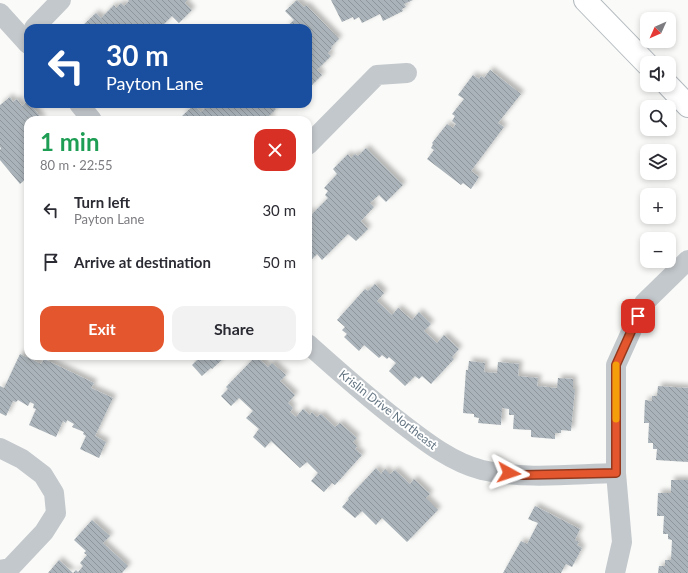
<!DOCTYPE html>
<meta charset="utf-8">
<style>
:root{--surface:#fff;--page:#f2f2f3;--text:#2b2b33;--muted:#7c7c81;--accent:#e4572e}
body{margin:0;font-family:Lato,sans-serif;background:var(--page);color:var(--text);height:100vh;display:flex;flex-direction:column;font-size:15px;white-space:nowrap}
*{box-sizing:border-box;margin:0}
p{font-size:13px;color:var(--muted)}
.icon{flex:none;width:22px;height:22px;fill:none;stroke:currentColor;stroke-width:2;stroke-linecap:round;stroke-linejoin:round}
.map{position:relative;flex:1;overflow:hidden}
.sheet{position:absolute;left:24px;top:116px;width:288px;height:244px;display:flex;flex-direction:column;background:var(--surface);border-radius:12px;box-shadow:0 2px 6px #0003}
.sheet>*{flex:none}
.guide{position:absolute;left:24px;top:24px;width:288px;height:84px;border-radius:12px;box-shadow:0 2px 6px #0003;background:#1a4fa0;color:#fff;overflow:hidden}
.needle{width:26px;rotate:225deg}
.buttons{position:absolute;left:640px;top:12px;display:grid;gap:8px}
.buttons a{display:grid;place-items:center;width:36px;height:36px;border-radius:8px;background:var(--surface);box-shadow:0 2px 6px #0003;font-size:20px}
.pin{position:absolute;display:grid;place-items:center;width:34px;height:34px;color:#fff;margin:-17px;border-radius:8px;box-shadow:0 2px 6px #0006}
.me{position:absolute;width:44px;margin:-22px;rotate:95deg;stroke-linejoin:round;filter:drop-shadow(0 0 3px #0008)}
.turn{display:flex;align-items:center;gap:14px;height:84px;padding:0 16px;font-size:18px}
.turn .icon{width:52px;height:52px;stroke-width:2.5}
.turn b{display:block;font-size:28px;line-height:34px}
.round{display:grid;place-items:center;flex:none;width:42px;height:42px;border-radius:12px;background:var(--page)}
.head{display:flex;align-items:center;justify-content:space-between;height:68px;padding:0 16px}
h1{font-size:24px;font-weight:700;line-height:30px;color:#1e9e55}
.cta{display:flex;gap:8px;margin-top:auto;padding:8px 16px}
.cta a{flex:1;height:46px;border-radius:12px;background:var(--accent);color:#fff;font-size:16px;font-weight:700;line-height:46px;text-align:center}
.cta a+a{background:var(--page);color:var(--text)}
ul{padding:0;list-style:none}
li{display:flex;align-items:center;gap:12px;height:52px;padding:0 16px}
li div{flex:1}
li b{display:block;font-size:15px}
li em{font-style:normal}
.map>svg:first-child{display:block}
</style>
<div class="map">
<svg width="688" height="573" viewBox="0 0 688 573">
<defs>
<pattern id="building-back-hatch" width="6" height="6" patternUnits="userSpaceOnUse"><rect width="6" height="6" fill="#aab3b9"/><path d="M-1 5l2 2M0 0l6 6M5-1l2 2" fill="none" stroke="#8e969c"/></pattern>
<filter id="shadow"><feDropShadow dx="3.5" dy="-3.5" stdDeviation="2" flood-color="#0004"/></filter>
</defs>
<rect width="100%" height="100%" fill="#fafaf8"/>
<g fill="url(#building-back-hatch)" filter="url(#shadow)">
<path d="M128,0H186L187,1L185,3L192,10L179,23L172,16L160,28L81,27L96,13L101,18L114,5L116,8L121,3L124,6L129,1Z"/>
<path d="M297,0L304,7L306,5L339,39L331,47L332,48L328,53L331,56L317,70L322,75L308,89V28H285L294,20L285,11Z"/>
<path d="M331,0H413L404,4L406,7L402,9L403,11L383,21L380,14L362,23L359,17L354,20L353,17L342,22Z"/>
<path d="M490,70L521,94L498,123L504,127L471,171L479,177L471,189L463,183L461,185L427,159L434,150L431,148L433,144L432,143L447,124L453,128L456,124L452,121L455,116L452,114L464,99L458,95L473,75L479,79L481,76L484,78Z"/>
<path d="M10,97L13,102L17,99L22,106L28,101V104H30L43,120H28V177L20,184L0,160V150L1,148L0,147V105Z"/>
<path d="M209,104H271L276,109L269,116L272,119L270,120H186L182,116L194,105L201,112Z"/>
<path d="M366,148L403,185L386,202L379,195L370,203L374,207L361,221L368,229L356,241L348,234L322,260L317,254L308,263V210L312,214L328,198L325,195L328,191L324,188L337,174L333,169L348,154L351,158L355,154L358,156Z"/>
<path d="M375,284L384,293L377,301L392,315L398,308L412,320L419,312L431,324L424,331L437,343L444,335L459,349L452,357L454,359L431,384L422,376L419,379L415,376L405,386L389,371L396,363L389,357L387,359L382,355L379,358L364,345L359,351L344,337L347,334L342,330L345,327L337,320L365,289L368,291Z"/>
<path d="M20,354L41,364L44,359L94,383L91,388L113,398L95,436L106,442L99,458L80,449L86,436L83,434L84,432L72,427L74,424L67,420L66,423L63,421L56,437L29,425L36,409L33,408L34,404L30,402L28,406L18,400L16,402L13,401L6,416L0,413V386L4,388Z"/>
<path d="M198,356H226L212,369L211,368L202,376L192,365L199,358Z"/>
<path d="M256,356L268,367L272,363L286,375L280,381L295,395L288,403L293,408L290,412L296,417L303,409L310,415L312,412L317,417L321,414L335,427L340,423L357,438L353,442L357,446L355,449L362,455L335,485L332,483L324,492L311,481L318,473L307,462L300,468L271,441L265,448L253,437L259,429L246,418L253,411L239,398L231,406L221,396L228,389L226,387Z"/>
<path d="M469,361L485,363L484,372L497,373L498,362L519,364L518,376L538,378L537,386L557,388L558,378L573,379V389H575L571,431L561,430V433H555V439L531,437V430L513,429L514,415H509V409L502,408L501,425L478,423L479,418L474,417V414L463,413L466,370H468Z"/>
<path d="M658,386L688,388V462L656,460L657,449H653V443H648L649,423H644L645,400L652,401V396H657Z"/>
<path d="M376,468L381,474L385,469L390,474L395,470L410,484L414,479L430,494L426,498L438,510L407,542L382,518L376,525L362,511L355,518L342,507L349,499L348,498Z"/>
<path d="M671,480H688V573H658L659,566H665V560H671L672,540L668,539V534H663L664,516H657L658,493H671Z"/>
<path d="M535,506L580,529L575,540L579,542L577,545L582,548L572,567L566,564L561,573H503L521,541L527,544L538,523L528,519Z"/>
<path d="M92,520L110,536L103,543L128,566L122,573H48L59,560L73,573L76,570L78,572L83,566L80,563L87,555L84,553L86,551L74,540Z"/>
</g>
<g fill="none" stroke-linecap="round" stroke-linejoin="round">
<g stroke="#b3babf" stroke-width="24">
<g id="secondary">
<path d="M585,0L647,64"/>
<path d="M668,85L688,106"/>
</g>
</g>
<g stroke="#c3c8cc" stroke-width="20">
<path d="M0,13L28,44"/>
<path d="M34,28L61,0"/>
<path d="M79,104L92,120"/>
<path d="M308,145L377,75L407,73"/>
<path d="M308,344C337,370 365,395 396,419C422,439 450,462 482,470C526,480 572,474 616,473"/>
<path d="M0,448L22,459L43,475L54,493L56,513L44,532L10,568L0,570"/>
<path d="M615,573L622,542L616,473V365L644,303L688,260"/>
</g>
<use href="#secondary" stroke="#fff" stroke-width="22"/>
</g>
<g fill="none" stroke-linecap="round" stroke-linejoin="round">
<g stroke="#94391e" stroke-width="10">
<path id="route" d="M509,473L523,475L616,473V365L638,316"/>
</g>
<use href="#route" stroke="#e4572e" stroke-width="7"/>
<path stroke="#f59e0b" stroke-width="7" d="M616,365V419"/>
</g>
<g text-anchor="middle" stroke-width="4" stroke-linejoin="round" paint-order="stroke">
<g font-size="12" fill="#657683" stroke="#fff">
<text transform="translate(388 410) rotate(38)" y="4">Krislin Drive Northeast</text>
</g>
</g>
</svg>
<div class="buttons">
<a><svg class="needle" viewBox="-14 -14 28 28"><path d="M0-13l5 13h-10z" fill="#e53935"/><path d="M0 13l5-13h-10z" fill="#7c7c81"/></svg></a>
<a><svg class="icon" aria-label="sound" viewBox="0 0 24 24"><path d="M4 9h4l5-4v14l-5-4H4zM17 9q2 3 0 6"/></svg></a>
<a><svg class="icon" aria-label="search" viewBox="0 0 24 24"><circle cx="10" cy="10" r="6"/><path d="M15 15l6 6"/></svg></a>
<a><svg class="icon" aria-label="layers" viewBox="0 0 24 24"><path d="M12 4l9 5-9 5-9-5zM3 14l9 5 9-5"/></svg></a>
<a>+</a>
<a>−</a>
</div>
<div class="pin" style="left:638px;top:316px;background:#d93025"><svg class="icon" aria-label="arrive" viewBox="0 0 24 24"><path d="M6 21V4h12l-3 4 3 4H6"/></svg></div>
<svg class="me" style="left:509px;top:473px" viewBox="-20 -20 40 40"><path d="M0-17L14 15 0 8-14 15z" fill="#e4572e" stroke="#fff" stroke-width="4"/></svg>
<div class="guide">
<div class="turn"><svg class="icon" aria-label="left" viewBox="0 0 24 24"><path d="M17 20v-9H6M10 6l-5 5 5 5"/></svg><div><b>30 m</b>Payton Lane</div></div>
</div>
<section class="sheet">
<div class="head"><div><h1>1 min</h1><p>80 m · 22:55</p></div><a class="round" style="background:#d93025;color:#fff"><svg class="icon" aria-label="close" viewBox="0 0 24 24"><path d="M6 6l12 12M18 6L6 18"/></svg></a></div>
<ul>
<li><svg class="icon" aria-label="left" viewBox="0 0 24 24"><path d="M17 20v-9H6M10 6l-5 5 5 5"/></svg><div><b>Turn left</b><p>Payton Lane</p></div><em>30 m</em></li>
<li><svg class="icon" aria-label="arrive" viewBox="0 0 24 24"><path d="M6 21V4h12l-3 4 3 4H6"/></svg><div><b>Arrive at destination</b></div><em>50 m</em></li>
</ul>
<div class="cta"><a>Exit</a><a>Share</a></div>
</section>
</div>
